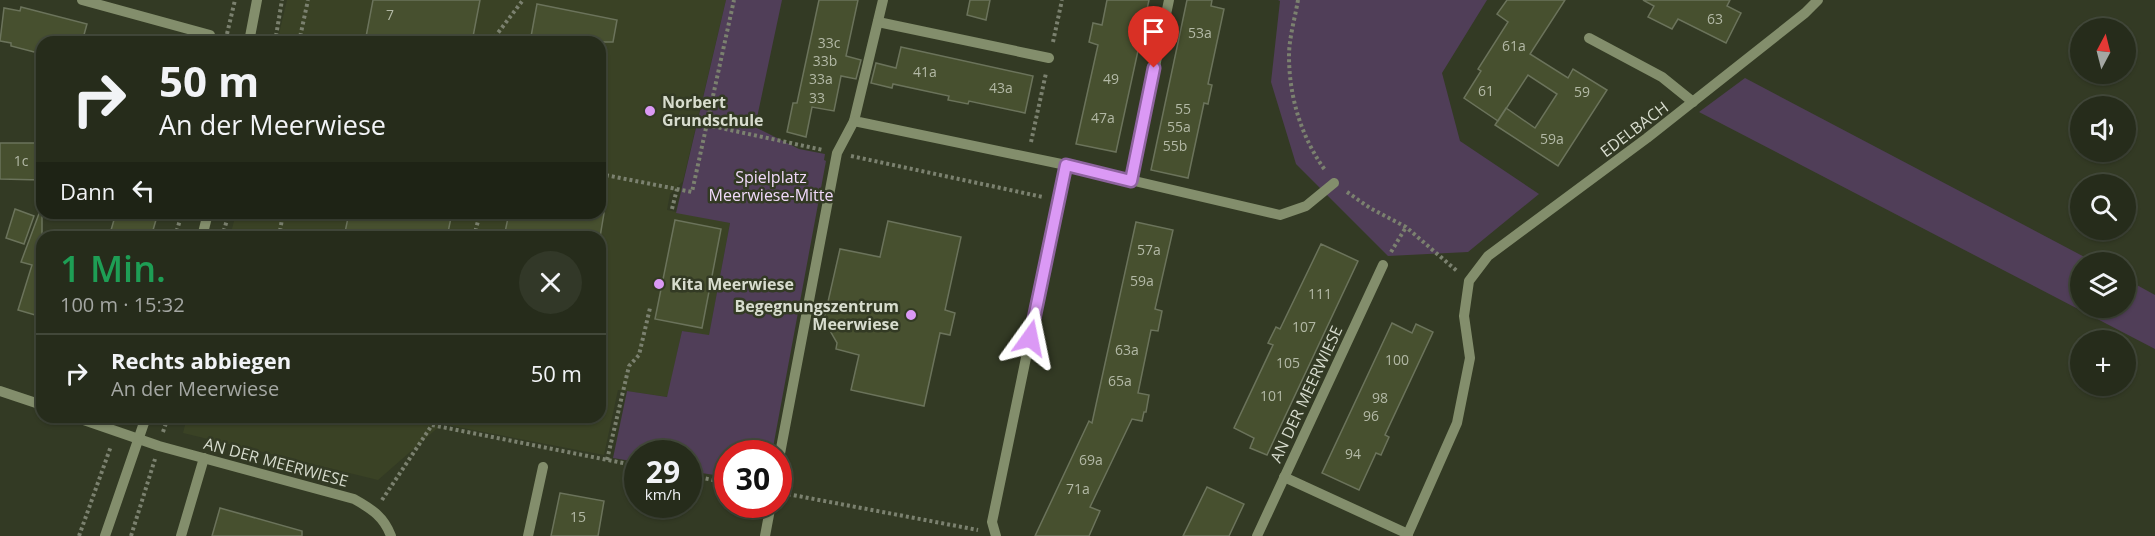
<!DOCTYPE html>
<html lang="de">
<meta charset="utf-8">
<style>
:root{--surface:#262c1b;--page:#323828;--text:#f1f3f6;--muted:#a4a7a3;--line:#42483a}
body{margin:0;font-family:"Open Sans",sans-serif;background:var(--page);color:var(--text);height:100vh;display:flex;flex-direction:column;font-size:22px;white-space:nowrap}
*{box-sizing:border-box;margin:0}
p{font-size:20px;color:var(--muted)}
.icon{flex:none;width:33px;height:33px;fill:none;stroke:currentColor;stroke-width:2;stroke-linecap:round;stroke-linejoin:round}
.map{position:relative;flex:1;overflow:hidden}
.panel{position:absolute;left:36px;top:231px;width:570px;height:192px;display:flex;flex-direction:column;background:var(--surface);border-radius:18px;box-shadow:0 2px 4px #0004,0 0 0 2px var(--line)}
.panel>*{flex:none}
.guide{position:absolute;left:36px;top:36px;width:570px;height:183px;border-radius:18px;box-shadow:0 2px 4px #0004,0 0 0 2px var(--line);background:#262c1b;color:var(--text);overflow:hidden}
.needle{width:39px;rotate:7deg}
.controls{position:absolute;left:2070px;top:18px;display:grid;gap:12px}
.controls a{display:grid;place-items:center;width:66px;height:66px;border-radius:50%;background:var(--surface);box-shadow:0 2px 4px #0004,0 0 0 2px var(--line);font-size:30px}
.speed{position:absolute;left:624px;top:440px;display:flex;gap:12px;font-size:30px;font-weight:700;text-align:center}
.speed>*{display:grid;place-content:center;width:78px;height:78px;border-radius:50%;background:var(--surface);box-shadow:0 2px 4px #0004,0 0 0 2px var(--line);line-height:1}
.speed small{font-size:15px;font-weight:400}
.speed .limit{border:9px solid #d22;background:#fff;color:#111}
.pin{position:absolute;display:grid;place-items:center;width:51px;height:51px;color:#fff;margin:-62px -26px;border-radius:50% 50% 50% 0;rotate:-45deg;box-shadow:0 0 6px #0007}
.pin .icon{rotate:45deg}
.me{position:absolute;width:66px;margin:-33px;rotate:12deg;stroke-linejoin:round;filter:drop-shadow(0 0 4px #0008)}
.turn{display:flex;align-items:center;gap:21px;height:126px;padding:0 24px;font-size:27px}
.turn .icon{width:78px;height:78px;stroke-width:2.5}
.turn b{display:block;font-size:42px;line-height:51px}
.then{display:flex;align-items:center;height:57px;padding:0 24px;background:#0003;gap:12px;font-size:22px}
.round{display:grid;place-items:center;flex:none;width:63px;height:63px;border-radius:32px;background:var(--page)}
.overview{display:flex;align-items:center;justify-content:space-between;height:102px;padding:0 24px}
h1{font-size:36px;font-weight:600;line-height:45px;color:#1e9e55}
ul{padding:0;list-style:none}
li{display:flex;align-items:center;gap:18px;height:78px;padding:0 24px;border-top:2px solid var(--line)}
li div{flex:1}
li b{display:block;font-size:22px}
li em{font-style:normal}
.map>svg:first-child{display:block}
</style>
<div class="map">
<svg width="2155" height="536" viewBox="0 0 2155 536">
<rect width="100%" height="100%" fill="#333a24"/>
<path fill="#3a4225" d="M287,0H726L683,181L670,194L667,210L730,223L709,336L682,331L668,397L618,390L604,455L442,424L378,480L183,433L187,417H600V237H230L236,213H600V42H277Z"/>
<g fill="#503e58">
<path d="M726,0H782L755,127L799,149L825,154L824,160L826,161L772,453H728L727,477L689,471L688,453H638L637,462L613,458L627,391L667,397L682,331L709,335L730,223L676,213Z"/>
<path d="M1278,0H1487L1442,73L1460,141L1539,194L1468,252L1388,256L1296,164L1271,82L1280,1Z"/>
<path d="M1745,78L2094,262H2080V308H2126V279L2155,295V349L1699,112Z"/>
</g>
<g fill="#47502f" stroke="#6b735b" stroke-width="1.5">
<path d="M373,0H480L472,42H365Z"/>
<path d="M819,0H858L846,56L861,60L856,79L841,76L834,111L812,107L806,137L787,132L793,103H797Z"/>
<path d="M970,0H990L986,20L967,15Z"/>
<path d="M1107,0H1149L1116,152L1076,144L1098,45L1089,42L1091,33L1093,23L1102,25Z"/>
<path d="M1187,0H1212L1211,6L1224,9L1208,84L1212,85L1208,104L1204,103L1188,178L1151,170Z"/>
<path d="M1507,0H1565L1530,54L1568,78L1573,69L1607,90L1558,166L1495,125L1506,108L1535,128L1557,94L1528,75L1498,121L1464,98L1481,71L1478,69L1508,22L1497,14Z"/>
<path d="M1643,0H1730L1727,6L1741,13L1726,43L1678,19L1672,29L1648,17L1654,6Z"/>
<path d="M537,4L617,20L613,42H530Z"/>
<path d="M21,7L87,24L82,42H42V54L11,46V43L0,41L4,8L20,11Z"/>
<path d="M901,47L1033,76L1025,113L969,101L968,104L948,100L949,96L893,84L892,88L871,83L876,63L896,68Z"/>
<path d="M0,143H42V180L0,179Z"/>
<path d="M15,209L34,216L24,244L6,238Z"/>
<path d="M40,211H42V317L18,310L32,265L21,262Z"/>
<path d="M116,213H158L151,237H109Z"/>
<path d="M349,213H452L447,237H344Z"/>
<path d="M509,213H604L600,237H504Z"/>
<path d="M675,220L721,229L702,328L655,319Z"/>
<path d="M888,221L961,237L945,310L955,313L950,335L940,333L924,406L851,390L859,355L836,349L837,343L829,329L822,328L840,249L880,257Z"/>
<path d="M1136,222L1173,230L1155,309L1162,311L1158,331L1151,330L1138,393L1149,395L1146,412H1144L1142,421L1132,419L1090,507L1100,511L1089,536H1035L1089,421L1092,423Z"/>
<path d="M1321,244L1358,261L1267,455L1250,448L1254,438L1234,428L1273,345L1268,343L1276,327L1280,329Z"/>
<path d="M1392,323L1412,333L1416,324L1433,332L1385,435L1389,437L1381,455L1376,453L1359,490L1322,473Z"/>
<path d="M1207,487L1244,504L1229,536H1183Z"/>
<path d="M560,493L604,501L598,536H551Z"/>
<path d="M220,508L302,531V536H212Z"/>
</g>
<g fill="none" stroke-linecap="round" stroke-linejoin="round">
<g stroke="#7b816f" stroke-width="4" stroke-dasharray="3 3" stroke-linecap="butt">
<path d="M1298,0C1295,18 1289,38 1289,56C1289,96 1301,137 1325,170"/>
<path d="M227,34L235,0"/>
<path d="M275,42L282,0"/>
<path d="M299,42L308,0"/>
<path d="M491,42L523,0"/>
<path d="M1053,42L1062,0"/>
<path d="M707,125L823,150"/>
<path d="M1031,142L1046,73"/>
<path d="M851,156L1043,197"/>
<path d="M600,174L692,192L734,0"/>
<path d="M1347,192L1370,208L1406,227L1457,271"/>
<path d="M672,209L677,189"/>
<path d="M175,237L182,213"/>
<path d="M222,237L229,213"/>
<path d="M279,237L283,213"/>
<path d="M474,237L480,213"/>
<path d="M1391,252L1406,227"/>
<path d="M432,425L638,466"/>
<path d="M163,432L168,417"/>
<path d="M607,460L629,366L639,355L650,308"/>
<path d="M688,475L728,483"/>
<path d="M782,493L978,530"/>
<path d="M382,500L432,425L434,417"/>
<path d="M79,536L111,446"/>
<path d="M131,536L155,459"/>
</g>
<g stroke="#838e6c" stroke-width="10">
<path d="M82,0L210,35"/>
<path d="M883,0L854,121L1066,165"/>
<path d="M878,22L1049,58"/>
<path d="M1589,38L1662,77L1693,102"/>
<path d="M249,42L257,0"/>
<path d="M1131,181L1169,0"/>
<path d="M202,237L208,213"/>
<path d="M0,391L42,405"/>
<path d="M75,417L159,446L354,499C372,509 384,517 391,536"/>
<path d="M778,464L837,153L854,121"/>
<path d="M1284,477L1408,534"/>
<path d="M105,536L146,417"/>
<path d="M181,536L204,458"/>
<path d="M528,536L543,467"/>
<path d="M765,536L771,504"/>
<path d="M996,536L992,522L1066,165L1280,215L1306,206L1334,183"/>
<path d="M1257,536L1383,265"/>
<path d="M1407,536L1457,423L1470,358L1464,316L1469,281L1488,256L1647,138L1805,13L1818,0"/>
</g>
</g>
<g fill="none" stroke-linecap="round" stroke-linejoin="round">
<g stroke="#8e639f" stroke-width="15">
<path id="route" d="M1030,338L1066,165L1131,181L1154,68"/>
</g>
<use href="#route" stroke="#db99f5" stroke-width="10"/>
</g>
<g fill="#db99f5" stroke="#333a24" stroke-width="2">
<circle cx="650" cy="111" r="6"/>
<circle cx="659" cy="284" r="6"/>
<circle cx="911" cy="315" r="6"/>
</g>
<g text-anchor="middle" stroke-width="5" stroke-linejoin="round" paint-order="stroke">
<g font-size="14" fill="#b3b9a6">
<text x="390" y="20">7</text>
<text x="1715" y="24">63</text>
<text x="1200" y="38">53a</text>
<text x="829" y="48">33c</text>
<text x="1514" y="51">61a</text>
<text x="825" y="66">33b</text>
<text x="925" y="77">41a</text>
<text x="821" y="84">33a</text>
<text x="1111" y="84">49</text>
<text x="1001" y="93">43a</text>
<text x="1486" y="96">61</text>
<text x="1582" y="97">59</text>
<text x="817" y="103">33</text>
<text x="1183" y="114">55</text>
<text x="1103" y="123">47a</text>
<text x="1179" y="132">55a</text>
<text x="1552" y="144">59a</text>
<text x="1175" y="151">55b</text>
<text x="21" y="166">1c</text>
<text x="1149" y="255">57a</text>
<text x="1142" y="286">59a</text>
<text x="1320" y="299">111</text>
<text x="1304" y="332">107</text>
<text x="1127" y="355">63a</text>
<text x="1397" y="365">100</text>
<text x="1288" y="368">105</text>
<text x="1120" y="386">65a</text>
<text x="1272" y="401">101</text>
<text x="1380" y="403">98</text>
<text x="1371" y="421">96</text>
<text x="1353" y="459">94</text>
<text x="1091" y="465">69a</text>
<text x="1078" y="494">71a</text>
<text x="578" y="522">15</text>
</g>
<g font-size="16" font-weight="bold" fill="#d7dcce" stroke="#333a24" text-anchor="start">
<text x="662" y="108">Norbert<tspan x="662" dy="18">Grundschule</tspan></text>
<text x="671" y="290">Kita Meerwiese</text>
<text x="899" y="312" text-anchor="end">Begegnungszentrum<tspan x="899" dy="18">Meerwiese</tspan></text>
</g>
<g font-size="16" fill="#d7dcce" stroke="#333a24">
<text transform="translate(1634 129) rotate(-37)" y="6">EDELBACH</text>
<text transform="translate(1306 394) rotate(-65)" y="6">AN DER MEERWIESE</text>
<text transform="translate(276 462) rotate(15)" y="6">AN DER MEERWIESE</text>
</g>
<g font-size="16" fill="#f1dafb" stroke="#333a24">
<text x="771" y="183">Spielplatz<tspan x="771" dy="18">Meerwiese-Mitte</tspan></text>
</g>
</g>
</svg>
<div class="controls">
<a><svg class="needle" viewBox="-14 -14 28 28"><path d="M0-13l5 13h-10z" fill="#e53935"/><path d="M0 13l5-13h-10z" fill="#a4a7a3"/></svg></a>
<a><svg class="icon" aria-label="sound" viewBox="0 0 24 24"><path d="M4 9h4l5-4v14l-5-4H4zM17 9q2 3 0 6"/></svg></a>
<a><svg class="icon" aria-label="search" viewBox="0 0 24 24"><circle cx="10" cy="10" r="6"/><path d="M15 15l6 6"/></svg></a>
<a><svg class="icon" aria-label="layers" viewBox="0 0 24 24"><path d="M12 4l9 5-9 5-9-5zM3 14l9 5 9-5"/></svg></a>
<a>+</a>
</div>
<div class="speed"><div>29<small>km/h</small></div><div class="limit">30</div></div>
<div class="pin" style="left:1154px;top:68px;background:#d93025"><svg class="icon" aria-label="arrive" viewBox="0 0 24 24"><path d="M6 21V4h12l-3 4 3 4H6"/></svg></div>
<svg class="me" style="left:1030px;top:338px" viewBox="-20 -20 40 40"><path d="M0-17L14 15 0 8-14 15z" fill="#db99f5" stroke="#fff" stroke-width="4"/></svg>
<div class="guide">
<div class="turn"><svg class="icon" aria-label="right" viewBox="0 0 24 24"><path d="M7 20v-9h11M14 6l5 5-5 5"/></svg><div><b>50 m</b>An der Meerwiese</div></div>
<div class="then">Dann<svg class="icon" aria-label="left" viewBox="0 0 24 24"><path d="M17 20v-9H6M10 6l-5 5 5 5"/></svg></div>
</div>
<section class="panel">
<div class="overview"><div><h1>1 Min.</h1><p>100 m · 15:32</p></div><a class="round"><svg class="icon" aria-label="close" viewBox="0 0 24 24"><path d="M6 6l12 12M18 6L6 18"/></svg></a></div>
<ul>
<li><svg class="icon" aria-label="right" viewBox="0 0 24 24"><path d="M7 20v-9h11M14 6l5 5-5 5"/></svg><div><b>Rechts abbiegen</b><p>An der Meerwiese</p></div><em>50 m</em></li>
</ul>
</section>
</div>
